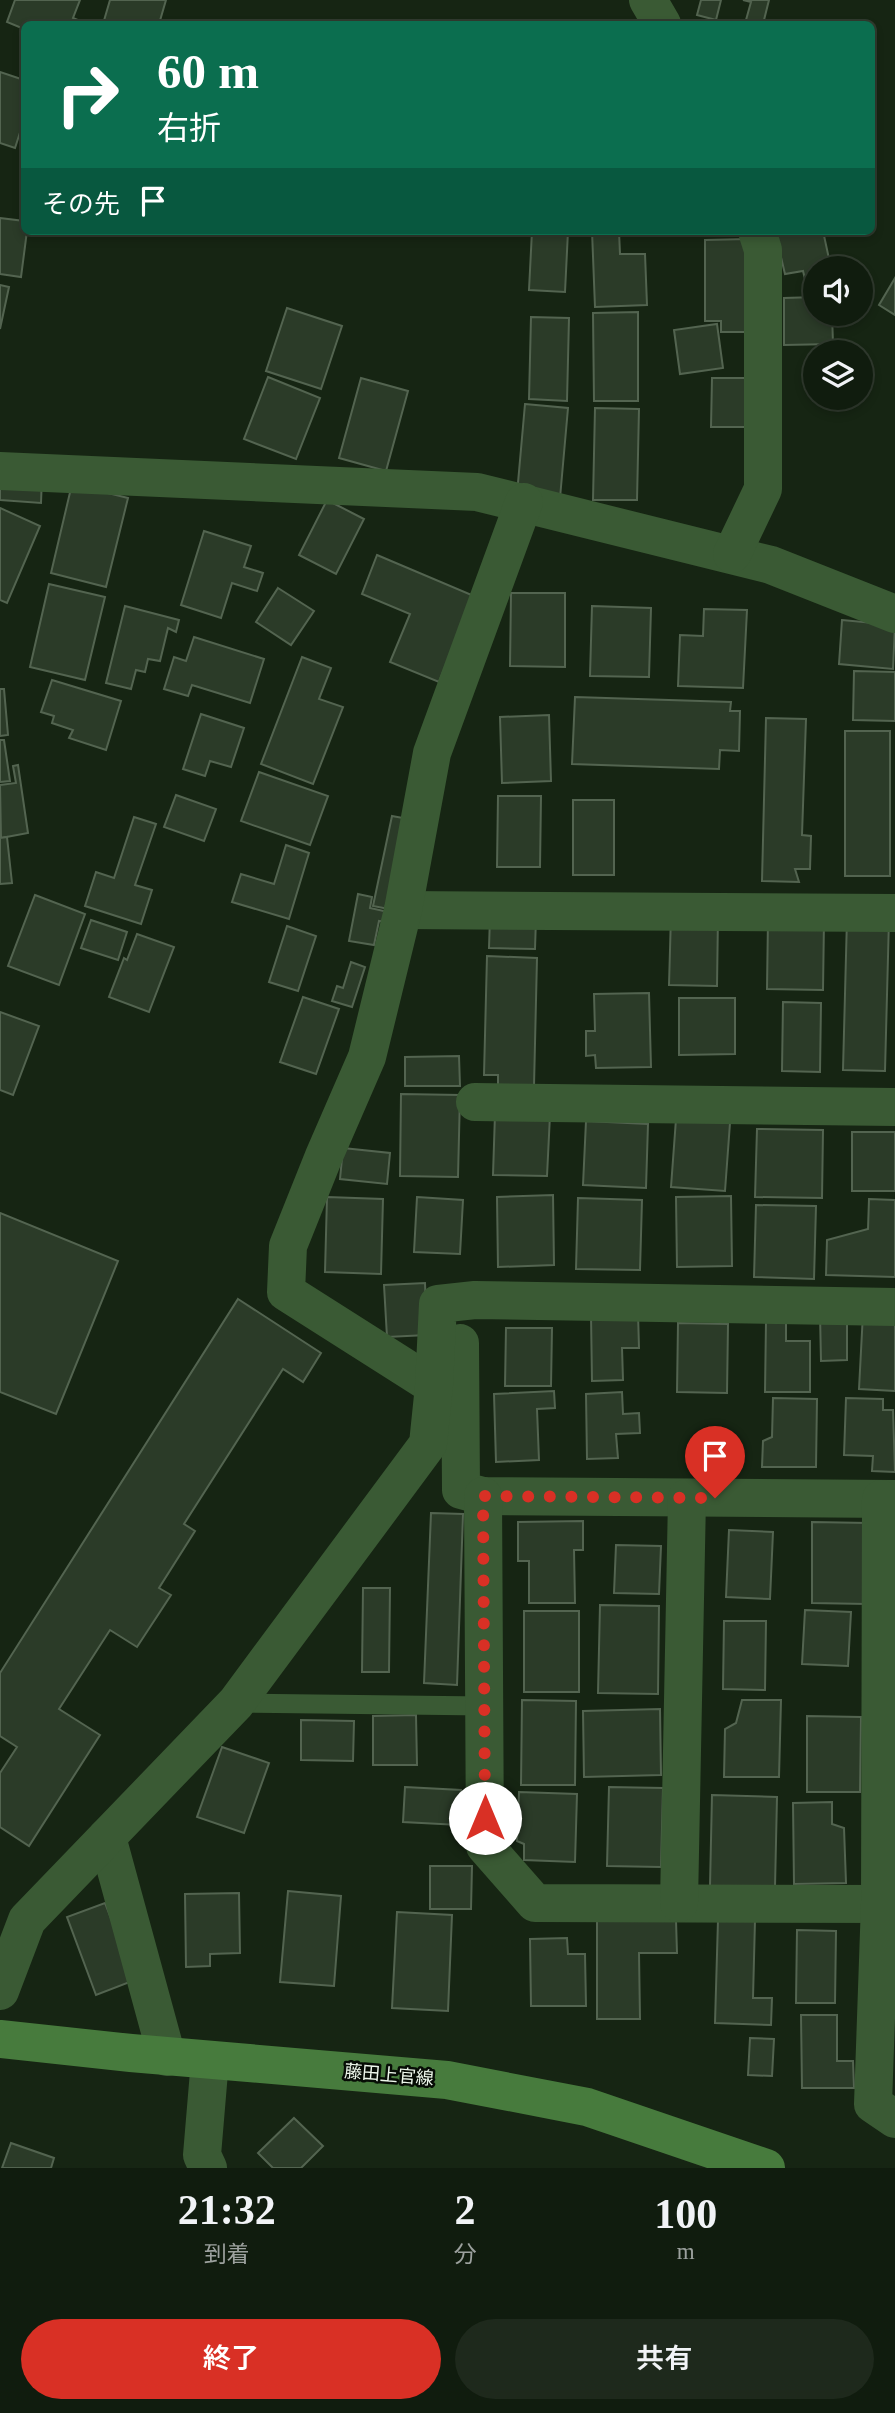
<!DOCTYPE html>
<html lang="ja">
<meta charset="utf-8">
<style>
:root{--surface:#101c0e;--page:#1e291c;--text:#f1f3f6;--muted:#9ca19e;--line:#303a2e;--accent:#d93025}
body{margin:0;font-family:"Times New Roman","Noto Sans JP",serif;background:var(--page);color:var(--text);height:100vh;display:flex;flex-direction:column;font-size:26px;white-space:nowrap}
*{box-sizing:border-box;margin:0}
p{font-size:23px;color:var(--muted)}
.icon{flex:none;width:38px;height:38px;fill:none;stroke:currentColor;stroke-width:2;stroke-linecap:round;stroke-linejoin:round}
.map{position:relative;height:2168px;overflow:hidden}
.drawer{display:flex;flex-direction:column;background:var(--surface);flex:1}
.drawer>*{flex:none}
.guide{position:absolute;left:21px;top:21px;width:854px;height:214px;border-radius:10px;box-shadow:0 4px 10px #0003,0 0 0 2px var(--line);background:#0b6e4f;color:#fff;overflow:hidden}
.fabs{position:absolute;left:803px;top:256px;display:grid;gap:14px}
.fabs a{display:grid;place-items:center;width:70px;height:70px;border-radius:50%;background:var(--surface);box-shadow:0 4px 10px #0003,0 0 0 2px var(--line);font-size:35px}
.pin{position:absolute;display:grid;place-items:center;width:60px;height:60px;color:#fff;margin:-72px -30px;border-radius:50% 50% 50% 0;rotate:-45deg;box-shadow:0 0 7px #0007}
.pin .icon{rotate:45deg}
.me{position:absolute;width:77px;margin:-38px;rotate:0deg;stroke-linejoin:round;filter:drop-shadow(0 0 5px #0008)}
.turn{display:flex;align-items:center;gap:24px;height:147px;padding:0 21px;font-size:32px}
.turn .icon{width:91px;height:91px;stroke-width:2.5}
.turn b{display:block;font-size:49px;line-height:60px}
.then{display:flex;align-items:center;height:66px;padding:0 21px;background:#0003;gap:14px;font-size:26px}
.eta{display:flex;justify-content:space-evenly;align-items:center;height:119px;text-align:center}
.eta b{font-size:42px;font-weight:600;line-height:49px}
.primary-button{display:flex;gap:14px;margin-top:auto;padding:14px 21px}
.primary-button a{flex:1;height:80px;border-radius:42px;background:var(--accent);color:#fff;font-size:28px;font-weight:600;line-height:80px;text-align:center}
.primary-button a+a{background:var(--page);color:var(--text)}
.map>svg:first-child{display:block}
</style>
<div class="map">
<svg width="895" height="2168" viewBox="0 0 895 2168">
<rect width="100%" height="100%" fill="#162513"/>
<g fill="#2b3b28" stroke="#536450" stroke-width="2">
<path d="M15,0H80L73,18L87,24H24V29L7,22Z"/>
<path d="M110,0H166L159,24H103Z"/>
<path d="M701,0H721L716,20L697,15Z"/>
<path d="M743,0H769L763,24L746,20L751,2Z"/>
<path d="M520,20L565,21V24H520Z"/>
<path d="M0,72L24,80V120L15,148L0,143Z"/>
<path d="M0,218L24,221V231H27L21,277L0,274Z"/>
<path d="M532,231H568L565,292L529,290Z"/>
<path d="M592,231H619L620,254H645L647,305L595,307Z"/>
<path d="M823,231L831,268H816V281L806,283L803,271L785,274L775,232Z"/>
<path d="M748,239V332H721V321H705V240Z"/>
<path d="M895,278V315L879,305Z"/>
<path d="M0,285L9,287L0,329Z"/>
<path d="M816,297V313H832L833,344L784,345V298Z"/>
<path d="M287,308L342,326L321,389L266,371Z"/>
<path d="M638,312V401H594L593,313Z"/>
<path d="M531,317L569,318L567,401L529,399Z"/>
<path d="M717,324L723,368L680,374L674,330Z"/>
<path d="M268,377L320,398L296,459L244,439Z"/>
<path d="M361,378L408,391L386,471L339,458Z"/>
<path d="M712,378H749V427H711Z"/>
<path d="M525,404L568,408L560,498L517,494Z"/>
<path d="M595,408L639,409L637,500H593Z"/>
<path d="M0,474L42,476L41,503L0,500Z"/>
<path d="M72,484L128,498L106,587L51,573Z"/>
<path d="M327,500L364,519L336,574L299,555Z"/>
<path d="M0,508L40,526L7,603L0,600Z"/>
<path d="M204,531L251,546L244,567L263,573L257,591L232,583L221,618L181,605Z"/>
<path d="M377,555L474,596L439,682L390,662L410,614L362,594Z"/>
<path d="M49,584L105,597L85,680L30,667Z"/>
<path d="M278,588L314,611L291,645L256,622Z"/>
<path d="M511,593H565V667L510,666Z"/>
<path d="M125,606L179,620L176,632L168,628L160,661L148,659L145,672L136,670L131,689L106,683Z"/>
<path d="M592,606L651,608L649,677L590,676Z"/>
<path d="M704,609L747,610L743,688L678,686L680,635L703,636Z"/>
<path d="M842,620L895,625L893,669L839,664Z"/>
<path d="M194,637L264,659L250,703L192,685L188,696L164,689L174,657L186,661Z"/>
<path d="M302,657L331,668L319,699L343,707L313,784L261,764Z"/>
<path d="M854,671L895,672V721L853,720Z"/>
<path d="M52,680L121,701L106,750L69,738L73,730L52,723L54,716L41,712Z"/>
<path d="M0,689H4L8,735L0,736Z"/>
<path d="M575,697L731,702L730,711H740L739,751L720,750L719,769L572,764Z"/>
<path d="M201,714L244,728L231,767L210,761L205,776L183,769Z"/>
<path d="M549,715L551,781L502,783L500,717Z"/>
<path d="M766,718L806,719L802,835L811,836L810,869H795L799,882L762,881Z"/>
<rect x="845" y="731" width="45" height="145"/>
<path d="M0,740H4L10,781L0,782Z"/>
<path d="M18,765L28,833L1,838L0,785L16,783L13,766Z"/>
<path d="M259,772L328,796L310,845L241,821Z"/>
<path d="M176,795L216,809L204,841L164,827Z"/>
<path d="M498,796H541L540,867H497Z"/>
<rect x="573" y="800" width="41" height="75"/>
<path d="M392,816L414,820L394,910L373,906Z"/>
<path d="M134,817L156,824L135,885L152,890L141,924L85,906L96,872L114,878Z"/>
<path d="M7,837L12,883L0,884V838Z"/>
<path d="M286,845L309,853L289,919L232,902L241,874L274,884Z"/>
<path d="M358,894L372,897L370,908L393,913L391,923L379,921L374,945L349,941Z"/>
<path d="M35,895L85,914L59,985L8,966Z"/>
<path d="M671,915H718L717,986L669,985Z"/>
<path d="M490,917L536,918L535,949L489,948Z"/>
<path d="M847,918L889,919L885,1071L843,1070Z"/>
<path d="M768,919L824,920L823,990L767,989Z"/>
<path d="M91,920L127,932L118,960L81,948Z"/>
<path d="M287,926L316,936L298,991L269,982Z"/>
<path d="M137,934L174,947L149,1012L109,997L124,958L127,960Z"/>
<path d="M487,956L537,958L534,1086L498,1085V1075H484Z"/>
<path d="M351,962L365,967L352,1007L332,1001L337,986L343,988Z"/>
<path d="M649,993L651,1067L596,1068L595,1055L586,1056V1031H595L594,994Z"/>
<path d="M303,997L339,1009L316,1074L280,1062Z"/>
<path d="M679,998H735V1054L679,1055Z"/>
<path d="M783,1002L821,1003L820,1072L782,1071Z"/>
<path d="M0,1012L39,1026L13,1095L0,1090Z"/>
<path d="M459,1056L460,1086H405V1057Z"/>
<path d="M401,1094L460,1095L458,1177L400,1176Z"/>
<path d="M495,1114L550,1115L547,1176L493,1175Z"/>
<path d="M676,1119L730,1123L725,1191L671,1187Z"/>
<path d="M586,1121L648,1124L646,1188L583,1185Z"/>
<path d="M757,1129L823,1130L822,1198L755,1197Z"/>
<rect x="852" y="1132" width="43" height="59"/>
<path d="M343,1148L390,1153L387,1184L340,1179Z"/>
<path d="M553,1195L554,1265L498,1267L497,1197Z"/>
<path d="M731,1196L732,1266L677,1267L676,1197Z"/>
<path d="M327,1197L383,1199L381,1274L325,1272Z"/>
<path d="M417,1197L463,1200L460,1254L414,1252Z"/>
<path d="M578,1198L642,1200L640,1270L576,1269Z"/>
<path d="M869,1199L895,1200V1277L826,1275L827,1240L868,1229Z"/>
<path d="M756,1205L816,1206L814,1279L754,1277Z"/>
<path d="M0,1213L118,1261L56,1414L0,1392Z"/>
<path d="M425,1283L427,1335L387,1337L384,1285Z"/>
<path d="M238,1299L321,1353L303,1382L283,1369L184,1524L195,1531L159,1588L171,1595L137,1647L110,1630L59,1709L100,1735L29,1846L0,1827V1773L17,1747L0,1736V1673Z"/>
<path d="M638,1313L639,1348H622L623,1380L592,1381L591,1315Z"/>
<path d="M863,1313L895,1315V1391L859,1389Z"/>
<path d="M820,1314H847V1360L821,1361Z"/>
<path d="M766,1321H786V1341H810V1392H765Z"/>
<path d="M678,1323L728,1324L727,1393L677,1392Z"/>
<path d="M506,1328H552L551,1386H505Z"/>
<path d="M554,1391L555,1408L537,1409L539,1460L496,1462L494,1394Z"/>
<path d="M622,1392L623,1414L639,1413L640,1433L616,1434L618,1458L587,1459L586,1394Z"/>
<path d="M773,1398L817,1399L816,1467H762L763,1441L772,1437Z"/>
<path d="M846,1398L883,1399V1410H893L895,1472L872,1471L873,1456L844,1455Z"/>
<path d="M431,1513L463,1514L457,1685L424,1683Z"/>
<path d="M583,1521V1550H574L575,1603H529V1561H518V1522Z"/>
<path d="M812,1522L869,1523L867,1604L812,1603Z"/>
<path d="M729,1530L773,1532L770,1599L726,1597Z"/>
<path d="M616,1545L661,1546L659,1594L614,1593Z"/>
<path d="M363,1588H390L389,1672H362Z"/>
<path d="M600,1605L659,1606L658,1694L598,1693Z"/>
<path d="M805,1610L851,1612L848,1666L802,1664Z"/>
<rect x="524" y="1611" width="55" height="81"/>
<path d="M724,1621H766L765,1690L723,1689Z"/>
<path d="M522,1700L576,1701L575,1785H521Z"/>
<path d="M742,1700H781L779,1777H724L725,1729L736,1723Z"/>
<path d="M660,1709L661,1775L584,1777L583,1711Z"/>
<path d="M416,1715L417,1765H373V1716Z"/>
<path d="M807,1716L861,1717L860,1792H807Z"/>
<path d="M301,1720L354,1721L353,1761L301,1760Z"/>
<path d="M222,1747L269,1763L244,1833L197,1817Z"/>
<path d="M405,1787L461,1790L459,1825L403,1822Z"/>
<path d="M609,1787L663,1788L661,1867L607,1866Z"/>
<path d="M519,1792L577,1794L575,1862L524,1860V1844L517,1841Z"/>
<path d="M712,1795L777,1797L775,1887L710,1886Z"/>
<path d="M832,1802V1824L844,1828L846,1883L794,1884L793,1803Z"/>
<path d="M430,1866H472L471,1909H430Z"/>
<path d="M288,1891L341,1896L334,1986L280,1982Z"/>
<path d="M239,1893L240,1953L210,1954V1966L186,1967L185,1894Z"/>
<path d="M105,1903L135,1980L96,1995L67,1917Z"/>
<path d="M397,1912L452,1915L448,2011L392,2008Z"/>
<path d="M597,1920H676L677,1953H639L640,2019H597Z"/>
<path d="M718,1920H755L753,1998H772L771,2025L715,2023Z"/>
<path d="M797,1930L836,1931L835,2003H796Z"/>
<path d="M567,1938L568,1954H585L586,2006H531L530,1939Z"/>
<path d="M801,2015H837V2061H853L854,2088H802Z"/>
<path d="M750,2038L774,2039L772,2076L748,2075Z"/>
<path d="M294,2118L323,2146L301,2168H273L258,2153Z"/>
<path d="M11,2143L54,2158L51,2168H2Z"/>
</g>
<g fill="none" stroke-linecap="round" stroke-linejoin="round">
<path stroke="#3a5a34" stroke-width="19" d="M236,1703L485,1706"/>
<g stroke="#3a5a34" stroke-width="38">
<path d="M648,0L662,24"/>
<path d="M0,471L477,492L771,565L895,614"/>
<path d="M732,554L763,489V250L757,231"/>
<path d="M403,910L895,913"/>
<path d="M475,1102L895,1107"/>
<path d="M460,1343L461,1490L483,1496L895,1499"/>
<path d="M434,1386L286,1292L288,1246L324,1156L367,1057L403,910L432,753L524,502"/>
<path d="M483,1496L485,1846L535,1903L895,1904"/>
<path d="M881,1499L880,1903L873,2104L895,2119"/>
<path d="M107,1837L167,2057"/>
<path d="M679,1903L687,1498"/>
<path d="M0,1991L27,1920L236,1703L428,1444L434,1386L438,1304L475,1300L895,1307"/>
<path d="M208,2168L202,2155L210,2060"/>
</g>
<path stroke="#477b3d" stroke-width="38" d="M0,2039L131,2053L447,2080L587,2107L766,2168"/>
</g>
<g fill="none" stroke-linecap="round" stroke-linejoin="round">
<path stroke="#d93025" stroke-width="12" stroke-dasharray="0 21.6" d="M485,1818L483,1496L715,1498"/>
</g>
<g text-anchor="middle" stroke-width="5" stroke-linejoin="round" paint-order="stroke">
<g font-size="18" fill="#eef8ec" stroke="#060c05">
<text transform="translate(389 2075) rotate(5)" y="6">藤田上官線</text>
</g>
</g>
</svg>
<div class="fabs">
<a><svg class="icon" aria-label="sound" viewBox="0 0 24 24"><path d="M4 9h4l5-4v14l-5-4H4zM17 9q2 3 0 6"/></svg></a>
<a><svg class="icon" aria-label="layers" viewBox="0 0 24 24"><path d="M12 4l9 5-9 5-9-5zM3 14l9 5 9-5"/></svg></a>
</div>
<div class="pin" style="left:715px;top:1498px;background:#d93025"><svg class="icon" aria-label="arrive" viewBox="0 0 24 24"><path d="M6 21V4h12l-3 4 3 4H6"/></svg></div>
<svg class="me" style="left:485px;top:1818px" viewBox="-20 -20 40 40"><circle r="19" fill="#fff"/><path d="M0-13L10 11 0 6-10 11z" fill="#d93025"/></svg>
<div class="guide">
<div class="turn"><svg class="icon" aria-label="right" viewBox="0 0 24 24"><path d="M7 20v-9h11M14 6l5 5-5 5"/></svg><div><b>60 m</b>右折</div></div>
<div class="then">その先<svg class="icon" aria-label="arrive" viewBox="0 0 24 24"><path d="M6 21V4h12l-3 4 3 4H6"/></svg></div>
</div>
</div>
<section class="drawer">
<div class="eta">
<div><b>21:32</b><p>到着</p></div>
<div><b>2</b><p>分</p></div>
<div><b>100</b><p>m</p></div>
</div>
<div class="primary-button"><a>終了</a><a>共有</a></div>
</section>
